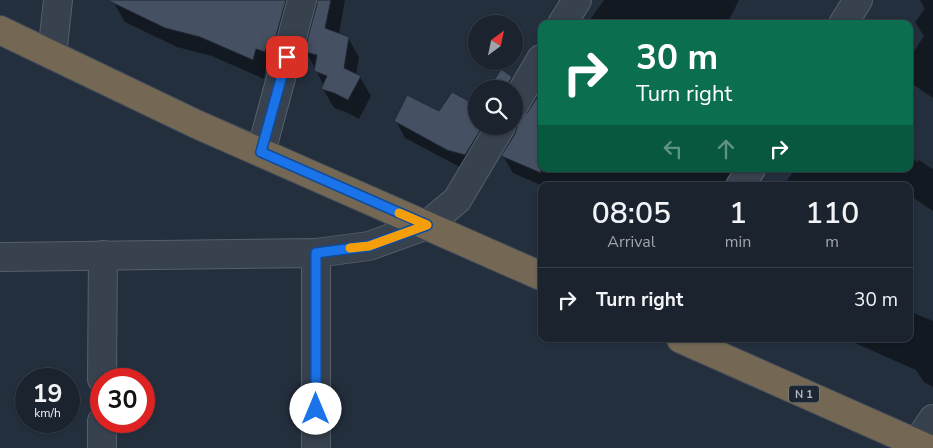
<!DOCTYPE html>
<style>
:root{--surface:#1b232e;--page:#282f3a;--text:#f1f3f6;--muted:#a0a4aa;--line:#39404a}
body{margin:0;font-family:"Nunito Sans",sans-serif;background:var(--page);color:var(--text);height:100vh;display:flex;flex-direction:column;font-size:19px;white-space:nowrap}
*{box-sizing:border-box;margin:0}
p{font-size:16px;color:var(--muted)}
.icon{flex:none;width:28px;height:28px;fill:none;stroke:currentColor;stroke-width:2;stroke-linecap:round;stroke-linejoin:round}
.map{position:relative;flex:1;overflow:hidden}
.details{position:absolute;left:538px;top:182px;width:375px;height:160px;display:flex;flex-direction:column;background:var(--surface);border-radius:10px;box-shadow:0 1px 4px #0004,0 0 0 1px var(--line)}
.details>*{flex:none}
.banner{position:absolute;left:538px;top:20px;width:375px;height:152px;border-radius:10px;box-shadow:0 1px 4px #0004,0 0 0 1px var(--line);background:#0b6e4f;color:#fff;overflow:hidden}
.needle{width:32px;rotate:33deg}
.tools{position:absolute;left:468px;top:15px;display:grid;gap:10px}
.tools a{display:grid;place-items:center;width:55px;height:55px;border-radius:50%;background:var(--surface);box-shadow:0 1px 4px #0004,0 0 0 1px var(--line);font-size:25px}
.speed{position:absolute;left:15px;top:368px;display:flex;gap:10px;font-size:25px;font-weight:700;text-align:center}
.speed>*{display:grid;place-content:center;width:65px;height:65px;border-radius:50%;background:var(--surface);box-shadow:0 1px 4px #0004,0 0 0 1px var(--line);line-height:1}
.speed small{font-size:12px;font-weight:400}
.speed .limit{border:8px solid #d22;background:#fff;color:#111}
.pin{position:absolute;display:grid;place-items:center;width:42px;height:42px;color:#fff;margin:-21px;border-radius:10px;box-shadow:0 2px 8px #0006}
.me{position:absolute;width:55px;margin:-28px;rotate:0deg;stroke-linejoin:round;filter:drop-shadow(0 0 4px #0008)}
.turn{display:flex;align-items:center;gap:18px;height:105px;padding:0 15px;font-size:22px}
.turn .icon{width:65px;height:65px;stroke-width:2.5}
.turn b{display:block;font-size:35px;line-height:42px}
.lanes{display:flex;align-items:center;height:48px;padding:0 15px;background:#0003;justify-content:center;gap:25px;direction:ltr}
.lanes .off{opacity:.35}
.eta{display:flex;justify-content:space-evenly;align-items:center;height:85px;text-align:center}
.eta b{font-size:30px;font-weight:600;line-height:35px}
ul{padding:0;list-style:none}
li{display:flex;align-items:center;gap:15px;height:65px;padding:0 15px;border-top:1px solid var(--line)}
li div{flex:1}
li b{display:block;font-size:19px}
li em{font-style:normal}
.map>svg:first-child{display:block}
</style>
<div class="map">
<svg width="933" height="448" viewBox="0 0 933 448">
<rect width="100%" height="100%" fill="#242f3e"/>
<g fill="#0007">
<path d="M110,0H345L339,34L348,38L359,57L356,75L360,77L371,96L359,119L346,112L334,108L323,89L324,86L306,51L318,4H310L276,71L266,67L264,79L212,56L177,47L125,22L114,3Z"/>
<path d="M604,0H739L727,24H587Z"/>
<path d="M920,0H933V98L914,85L909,76V59L924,36L915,22L925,9Z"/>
<path d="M511,78L521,94L514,89H491Z"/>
<path d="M541,91V169H750L735,186H543L513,173L503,156L516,134L523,119L528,114Z"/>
<path d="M453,94L476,106V126H508L475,172L458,166L405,138L396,121L439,113Z"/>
<path d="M909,156L917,162L919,160L932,169L933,168V211L909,195V186H783L795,169H909Z"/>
<path d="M909,311L933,321V387L924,382L916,370L846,339H909Z"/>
</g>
<g fill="#455162" stroke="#1f2835">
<path d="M107,0H286L274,43L268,41L265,52L256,49L253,60L200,37L165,28Z"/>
<path d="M317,0H331L325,28L349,37L344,68L361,76L348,100L334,93L321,89L327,76L314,71L317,55L304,52L317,4Z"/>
<path d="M501,69L512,77L505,89H489Z"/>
<path d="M452,92L476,105V126H483L465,155L447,150L394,121L407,95L439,111Z"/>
<path d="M538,96L541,98V173L501,156L515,134L517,127L515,120L522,118L527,113Z"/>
</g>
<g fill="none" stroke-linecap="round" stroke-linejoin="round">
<g stroke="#565f6c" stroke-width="30">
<g id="street">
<path d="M562,24L577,0"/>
<path d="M843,24L858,0"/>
<path d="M52,55L58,0"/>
<path d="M514,105L541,59"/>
<path d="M261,152L302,0"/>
<path d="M740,186L751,169"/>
<path d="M316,253V448"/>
<path d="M0,257L316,253L369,246L427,225L457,200L501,126"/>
<path d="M102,379L103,255"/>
<path d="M917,443L933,419"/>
<path d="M102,448V421"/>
</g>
</g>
<g stroke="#434c59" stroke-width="30">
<g id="highway">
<path d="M0,30L196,124L541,276"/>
<path d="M681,339L927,448"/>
</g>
</g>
<use href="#street" stroke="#38414e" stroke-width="28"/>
<use href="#highway" stroke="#746855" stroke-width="28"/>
</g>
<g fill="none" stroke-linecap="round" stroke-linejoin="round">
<g stroke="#114b97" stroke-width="12">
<path id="route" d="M287,57L261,152L427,225L369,246L316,253V409"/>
</g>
<use href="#route" stroke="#1a73e8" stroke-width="9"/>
<path stroke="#f59e0b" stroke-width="9" d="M350,248L369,246L427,225L399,213"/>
</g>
<g text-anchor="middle" stroke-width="4" stroke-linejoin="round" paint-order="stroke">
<rect fill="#1d2633" stroke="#878f9c" stroke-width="1" x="789" y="385.5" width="30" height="17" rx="4"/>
<g font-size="11" font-weight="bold" fill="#b4bcc9">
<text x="804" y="398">N 1</text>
</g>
</g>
</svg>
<div class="tools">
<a><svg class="needle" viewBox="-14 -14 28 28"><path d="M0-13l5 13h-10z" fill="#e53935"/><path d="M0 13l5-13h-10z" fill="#a0a4aa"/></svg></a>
<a><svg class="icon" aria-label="search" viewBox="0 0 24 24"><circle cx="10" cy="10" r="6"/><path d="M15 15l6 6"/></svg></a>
</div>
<div class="speed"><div>19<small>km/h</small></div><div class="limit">30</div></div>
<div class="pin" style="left:287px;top:57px;background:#d93025"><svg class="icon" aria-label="arrive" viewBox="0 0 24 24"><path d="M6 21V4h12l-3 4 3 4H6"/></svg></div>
<svg class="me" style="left:316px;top:409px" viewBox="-20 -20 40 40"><circle r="19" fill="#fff"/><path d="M0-13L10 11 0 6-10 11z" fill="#1a73e8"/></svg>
<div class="banner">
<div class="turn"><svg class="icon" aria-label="right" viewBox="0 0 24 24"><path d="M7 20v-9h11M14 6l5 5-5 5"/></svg><div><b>30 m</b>Turn right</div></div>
<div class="lanes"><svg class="icon off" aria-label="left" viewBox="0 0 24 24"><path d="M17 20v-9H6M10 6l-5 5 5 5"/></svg><svg class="icon off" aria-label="ahead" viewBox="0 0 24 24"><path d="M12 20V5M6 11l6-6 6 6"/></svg><svg class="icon" aria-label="right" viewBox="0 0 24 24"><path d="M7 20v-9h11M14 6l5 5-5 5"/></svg></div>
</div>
<section class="details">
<div class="eta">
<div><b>08:05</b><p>Arrival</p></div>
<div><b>1</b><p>min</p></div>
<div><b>110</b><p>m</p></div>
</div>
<ul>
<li><svg class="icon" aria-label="right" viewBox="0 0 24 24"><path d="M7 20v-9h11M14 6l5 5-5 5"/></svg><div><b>Turn right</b></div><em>30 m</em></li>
</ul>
</section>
</div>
